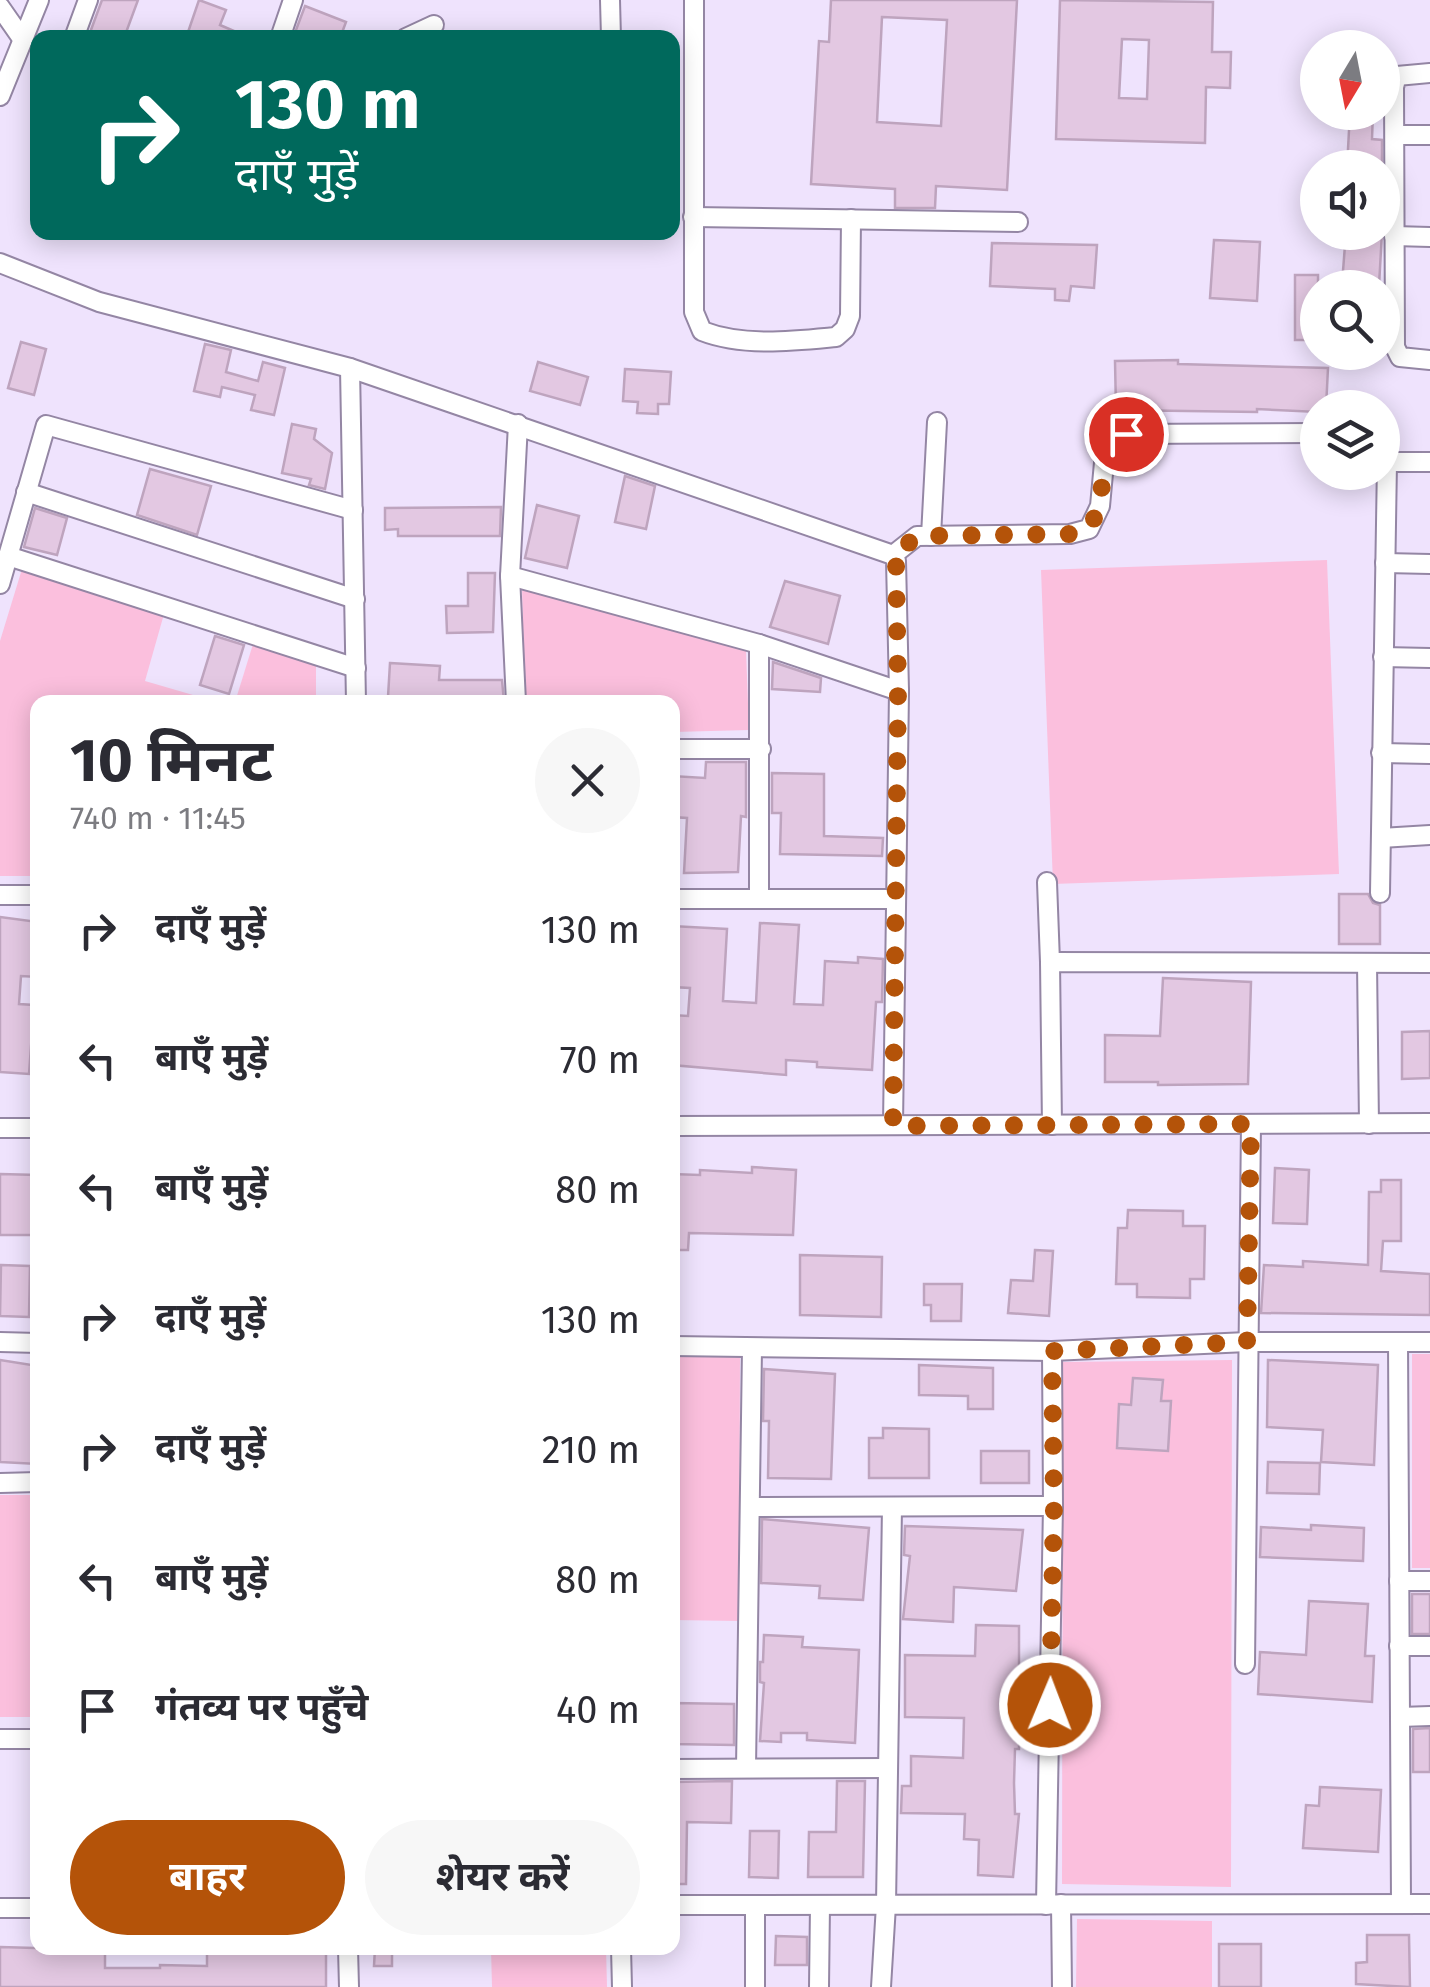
<!DOCTYPE html>
<html lang="hi">
<meta charset="utf-8">
<style>
:root{--surface:#fff;--page:#f7f7f7;--text:#2b2b33;--muted:#7c7c81;--accent:#b45309}
body{margin:0;font-family:"Fira Sans","Noto Sans Devanagari",sans-serif;background:var(--page);color:var(--text);height:100vh;display:flex;flex-direction:column;font-size:38px;white-space:nowrap}
*{box-sizing:border-box;margin:0}
p{font-size:32px;color:var(--muted)}
.icon{flex:none;width:55px;height:55px;fill:none;stroke:currentColor;stroke-width:2;stroke-linecap:round;stroke-linejoin:round}
.map{position:relative;flex:1;overflow:hidden}
.side{position:absolute;left:30px;top:695px;width:650px;height:1260px;display:flex;flex-direction:column;background:var(--surface);border-radius:20px;box-shadow:0 5px 25px #0003}
.side>*{flex:none}
.banner{position:absolute;left:30px;top:30px;width:650px;height:210px;border-radius:20px;box-shadow:0 5px 25px #0003;background:#00695c;color:#fff;overflow:hidden}
.needle{width:65px;rotate:190deg}
.controls{position:absolute;left:1300px;top:30px;display:grid;gap:20px}
.controls a{display:grid;place-items:center;width:100px;height:100px;border-radius:50%;background:var(--surface);box-shadow:0 5px 25px #0003;font-size:50px}
.pin{position:absolute;display:grid;place-items:center;width:85px;height:85px;color:#fff;margin:-42px;border:5px solid #fff;border-radius:50%;box-shadow:0 2px 10px #0007}
.me{position:absolute;width:110px;margin:-55px;rotate:1deg;stroke-linejoin:round;filter:drop-shadow(0 0 8px #0008)}
.turn{display:flex;align-items:center;gap:35px;height:210px;padding:0 40px;font-size:45px}
.turn .icon{width:130px;height:130px;stroke-width:2.5}
.turn b{display:block;font-size:70px;line-height:85px}
.round{display:grid;place-items:center;flex:none;width:105px;height:105px;border-radius:52px;background:var(--page)}
.summary{display:flex;align-items:center;justify-content:space-between;height:170px;padding:0 40px}
h1{font-size:60px;font-weight:700;line-height:75px}
.action{display:flex;gap:20px;margin-top:auto;padding:20px 40px}
.action a{flex:1;height:115px;border-radius:60px;background:var(--accent);color:#fff;font-size:40px;font-weight:700;line-height:115px;text-align:center}
.action a+a{background:var(--page);color:var(--text)}
ul{padding:0;list-style:none}
li{display:flex;align-items:center;gap:30px;height:130px;padding:0 40px}
li div{flex:1}
li b{display:block;font-size:38px}
li em{font-style:normal}
.map>svg:first-child{display:block}
</style>
<div class="map">
<svg width="1430" height="1987" viewBox="0 0 1430 1987">
<rect width="100%" height="100%" fill="#efe3fd"/>
<g fill="#fbbfdd">
<path d="M1327,560L1339,874L1053,884L1041,570Z"/>
<path d="M22,569L164,614L145,681L217,702H38L37,876H0V641Z"/>
<path d="M522,587L746,651L749,730L673,732L672,702H525Z"/>
<path d="M254,641L316,663V702H235Z"/>
<rect x="1412" y="1354" width="18" height="214"/>
<path d="M673,1356H740L739,1621L673,1620Z"/>
<path d="M1232,1360L1231,1887L1062,1884L1063,1362Z"/>
<rect x="0" y="1495" width="37" height="222"/>
<path d="M1077,1919L1212,1921V1987H1076Z"/>
<path d="M491,1948H606L607,1987H492Z"/>
</g>
<g fill="#e3c8e2" stroke="#bea4be" stroke-width="2.5" fill-rule="evenodd">
<path d="M102,0H138L124,38H88Z"/>
<path d="M199,0L226,10L220,25L250,38H186Z"/>
<path d="M831,0H1017L1007,190L936,186L935,208H895V189L811,184L819,41L829,42ZM882,17L947,20L941,126L877,122Z"/>
<path d="M1060,0L1213,2L1212,52H1231L1230,88L1206,87L1205,143L1056,139ZM1122,39L1149,40L1147,99L1119,98Z"/>
<path d="M305,6L346,22L340,38H293Z"/>
<path d="M1350,112H1373L1372,139L1382,140V168H1347Z"/>
<path d="M1346,232H1382L1379,286L1342,284Z"/>
<path d="M1214,240L1260,242L1257,301L1210,298Z"/>
<path d="M992,243L1097,245L1094,288L1071,286L1069,301L1055,300V289L990,286Z"/>
<rect x="1295" y="275" width="23" height="65"/>
<path d="M21,342L46,349L34,395L8,388Z"/>
<path d="M205,344L231,350L226,372L258,381L263,362L285,368L274,415L251,410L255,395L222,387L220,397L194,391Z"/>
<path d="M1178,360V364L1328,368L1326,408H1318V412L1257,409V412L1116,410L1115,361Z"/>
<path d="M538,362L588,377L580,405L530,391Z"/>
<path d="M625,369L671,372L669,404H658V414L637,413L638,402L623,401Z"/>
<path d="M292,424L316,429L314,439L332,453L325,489L309,485L311,479L282,473Z"/>
<path d="M150,469L211,486L197,535L137,515Z"/>
<path d="M625,476L655,486L646,529L615,522Z"/>
<path d="M537,505L579,516L567,568L525,558Z"/>
<path d="M501,507L500,536H398V529L385,530V508Z"/>
<path d="M35,508L67,518L57,555L24,547Z"/>
<path d="M468,573H495L493,632L447,633L446,606H468Z"/>
<path d="M785,581L840,596L828,644L770,627Z"/>
<path d="M215,636L244,645L229,694L200,685Z"/>
<path d="M773,662L821,678L820,692L772,689Z"/>
<path d="M390,663L440,666L439,680H502L504,702L388,697Z"/>
<path d="M706,762H746V817L741,816L738,872L684,873L687,818L672,817V776L705,778Z"/>
<path d="M772,773L824,774V836L883,838L882,856L780,854L781,813H772Z"/>
<path d="M1339,894H1368L1373,903L1380,905V944H1339Z"/>
<path d="M0,917L38,922V977L21,976L19,1004L34,1005L29,1074L0,1072Z"/>
<path d="M760,923L799,925L794,1004L823,1005L825,961L858,963V957L883,959L882,1002H876L872,1070L817,1067V1062L786,1060V1075L672,1065V1015L688,1016L690,988L672,987V926L727,929L723,1001L756,1003Z"/>
<path d="M1163,978L1251,982L1248,1084L1158,1085V1082H1105V1035L1160,1036Z"/>
<path d="M1430,1031V1078L1402,1079V1032Z"/>
<path d="M752,1167L796,1170L793,1235L689,1233L688,1250H672V1174L700,1175V1170L752,1173Z"/>
<path d="M1275,1168L1309,1170L1307,1224L1273,1223Z"/>
<path d="M0,1174L38,1175V1235H0Z"/>
<path d="M1381,1180H1401V1241H1383L1381,1271L1430,1274V1315L1261,1313L1264,1265L1303,1267V1261L1368,1265L1369,1192H1381Z"/>
<path d="M1128,1210L1183,1211V1226H1205L1204,1279H1190V1298L1137,1297V1284H1116L1118,1228H1127Z"/>
<path d="M1035,1250L1053,1251L1049,1316L1008,1313L1011,1280L1033,1281Z"/>
<path d="M800,1255L882,1257L881,1317L800,1315Z"/>
<path d="M1,1265L30,1266L29,1317L0,1316Z"/>
<path d="M924,1284H962L961,1321H931V1305H924Z"/>
<path d="M0,1360L38,1366V1464L0,1462Z"/>
<path d="M1268,1360L1378,1365L1374,1465L1321,1462L1323,1430L1267,1427Z"/>
<path d="M919,1365L993,1368V1409H968V1396L919,1395Z"/>
<path d="M764,1369L835,1374L831,1479L768,1478L769,1421H763Z"/>
<path d="M1133,1378L1163,1380L1161,1401H1171L1168,1451L1117,1448L1119,1404L1131,1405Z"/>
<path d="M883,1428L929,1429V1478H869V1438H883Z"/>
<rect x="981" y="1451" width="48" height="32"/>
<path d="M1268,1462L1320,1463L1319,1494L1267,1493Z"/>
<path d="M762,1519L869,1528L863,1600L819,1598L820,1586L761,1583Z"/>
<path d="M1311,1525L1364,1528L1363,1561L1260,1557L1261,1527L1311,1530Z"/>
<path d="M905,1526L1023,1530L1016,1591L954,1587L953,1622L903,1619L910,1556L904,1555Z"/>
<rect x="1412" y="1594" width="18" height="40"/>
<path d="M1309,1601L1368,1604L1365,1656H1374L1372,1702L1258,1694L1260,1652L1306,1655Z"/>
<path d="M976,1625L1019,1626V1749H1015L1014,1783L1015,1814H1019L1013,1877L978,1875L979,1840L964,1839L965,1814L901,1813L902,1786H911V1756L963,1758L964,1718L905,1717V1655L975,1656Z"/>
<path d="M764,1635L803,1637L802,1647L859,1650L855,1743L807,1740V1733H781V1742L760,1741L764,1683L760,1682V1662H763Z"/>
<path d="M672,1703L734,1704V1745L672,1744Z"/>
<path d="M1430,1728V1772H1413V1729Z"/>
<path d="M732,1781L731,1823L687,1822L686,1884H672V1782Z"/>
<path d="M837,1781H865L863,1877H808L809,1832H836Z"/>
<path d="M1320,1787L1381,1790L1378,1852L1303,1848L1306,1805L1319,1806Z"/>
<path d="M750,1831H779L778,1878L749,1877Z"/>
<path d="M1367,1935H1409L1410,1987L1356,1984V1963L1367,1962Z"/>
<path d="M776,1936L807,1937V1965H775Z"/>
<rect x="1219" y="1944" width="42" height="43"/>
<path d="M0,1947L105,1950V1968H160V1965L207,1966V1948H326V1987H0Z"/>
<path d="M375,1948H392V1966H374Z"/>
</g>
<g fill="none" stroke-linecap="round" stroke-linejoin="round">
<g stroke="#9486a4" stroke-width="22">
<g id="minor">
<path d="M610,0L611,38"/>
<path d="M694,0V312L702,331C743,347 793,341 836,337L845,329L850,316L851,219"/>
<path d="M0,7L23,40"/>
<path d="M74,38L88,0"/>
<path d="M280,38L293,0"/>
<path d="M406,38L434,25"/>
<path d="M1430,73L1397,76L1394,87L1395,347L1400,357L1430,360"/>
<path d="M0,96L39,0"/>
<path d="M1395,135H1430"/>
<path d="M693,217L1018,222"/>
<path d="M1394,236L1430,237"/>
<path d="M0,263L99,302L350,368L893,555L896,561L899,691L893,1125"/>
<path d="M350,368L356,702"/>
<path d="M518,424L510,576L759,644L899,691"/>
<path d="M26,492L355,599"/>
<path d="M931,536L937,422"/>
<path d="M893,555L917,536L1070,534L1089,529L1100,506L1106,441L1126,434L1316,433"/>
<path d="M8,556L356,668"/>
<path d="M1385,563L1430,564"/>
<path d="M510,576L516,702"/>
<path d="M0,584L46,425L353,510"/>
<path d="M1383,657L1430,658"/>
<path d="M672,749H761"/>
<path d="M1381,753L1430,754"/>
<path d="M1381,838L1430,835"/>
<path d="M1047,882L1050,962"/>
<path d="M1380,893L1387,462H1430"/>
<path d="M0,895H38"/>
<path d="M672,899H896"/>
<path d="M759,899V644"/>
<path d="M1367,963L1369,1124"/>
<path d="M1052,1125L1050,962L1430,963"/>
<path d="M672,1126L1430,1123"/>
<path d="M0,1128H38"/>
<path d="M0,1342L38,1343"/>
<path d="M1398,1342L1401,1904"/>
<path d="M672,1346L1052,1351L1247,1342H1430"/>
<path d="M0,1483L38,1482"/>
<path d="M750,1507L1053,1506"/>
<path d="M1399,1581H1430"/>
<path d="M1399,1646H1430"/>
<path d="M1245,1664L1251,1124"/>
<path d="M1400,1717L1430,1716"/>
<path d="M0,1739H38"/>
<path d="M746,1768L752,1348"/>
<path d="M672,1769L888,1768"/>
<path d="M1061,1904L1062,1987"/>
<path d="M672,1905L1430,1904"/>
<path d="M755,1905V1987"/>
<path d="M1046,1905L1053,1506L1052,1351"/>
<path d="M0,1908H38"/>
<path d="M348,1948L349,1987"/>
<path d="M621,1948L622,1987"/>
<path d="M819,1987L820,1905"/>
<path d="M881,1987L886,1905L892,1507"/>
</g>
</g>
<use href="#minor" stroke="#fff" stroke-width="18"/>
</g>
<g fill="none" stroke-linecap="round" stroke-linejoin="round">
<path stroke="#b45309" stroke-width="18" stroke-dasharray="0 32.4" d="M1050,1705L1054,1506L1052,1351L1247,1342L1251,1124L893,1126L898,690L896,561L893,556L917,536L1070,534L1089,529L1100,506L1106,441L1126,434"/>
</g>
</svg>
<div class="controls">
<a><svg class="needle" viewBox="-14 -14 28 28"><path d="M0-13l5 13h-10z" fill="#e53935"/><path d="M0 13l5-13h-10z" fill="#7c7c81"/></svg></a>
<a><svg class="icon" aria-label="sound" viewBox="0 0 24 24"><path d="M4 9h4l5-4v14l-5-4H4zM17 9q2 3 0 6"/></svg></a>
<a><svg class="icon" aria-label="search" viewBox="0 0 24 24"><circle cx="10" cy="10" r="6"/><path d="M15 15l6 6"/></svg></a>
<a><svg class="icon" aria-label="layers" viewBox="0 0 24 24"><path d="M12 4l9 5-9 5-9-5zM3 14l9 5 9-5"/></svg></a>
</div>
<div class="pin" style="left:1126px;top:434px;background:#d93025"><svg class="icon" aria-label="arrive" viewBox="0 0 24 24"><path d="M6 21V4h12l-3 4 3 4H6"/></svg></div>
<svg class="me" style="left:1050px;top:1705px" viewBox="-20 -20 40 40"><circle r="17" fill="#b45309" stroke="#fff" stroke-width="3"/><path d="M0-11L8 9 0 5-8 9z" fill="#fff"/></svg>
<div class="banner">
<div class="turn"><svg class="icon" aria-label="right" viewBox="0 0 24 24"><path d="M7 20v-9h11M14 6l5 5-5 5"/></svg><div><b>130 m</b>दाएँ मुड़ें</div></div>
</div>
<section class="side">
<div class="summary"><div><h1>10 मिनट</h1><p>740 m · 11:45</p></div><a class="round"><svg class="icon" aria-label="close" viewBox="0 0 24 24"><path d="M6 6l12 12M18 6L6 18"/></svg></a></div>
<ul>
<li><svg class="icon" aria-label="right" viewBox="0 0 24 24"><path d="M7 20v-9h11M14 6l5 5-5 5"/></svg><div><b>दाएँ मुड़ें</b></div><em>130 m</em></li>
<li><svg class="icon" aria-label="left" viewBox="0 0 24 24"><path d="M17 20v-9H6M10 6l-5 5 5 5"/></svg><div><b>बाएँ मुड़ें</b></div><em>70 m</em></li>
<li><svg class="icon" aria-label="left" viewBox="0 0 24 24"><path d="M17 20v-9H6M10 6l-5 5 5 5"/></svg><div><b>बाएँ मुड़ें</b></div><em>80 m</em></li>
<li><svg class="icon" aria-label="right" viewBox="0 0 24 24"><path d="M7 20v-9h11M14 6l5 5-5 5"/></svg><div><b>दाएँ मुड़ें</b></div><em>130 m</em></li>
<li><svg class="icon" aria-label="right" viewBox="0 0 24 24"><path d="M7 20v-9h11M14 6l5 5-5 5"/></svg><div><b>दाएँ मुड़ें</b></div><em>210 m</em></li>
<li><svg class="icon" aria-label="left" viewBox="0 0 24 24"><path d="M17 20v-9H6M10 6l-5 5 5 5"/></svg><div><b>बाएँ मुड़ें</b></div><em>80 m</em></li>
<li><svg class="icon" aria-label="arrive" viewBox="0 0 24 24"><path d="M6 21V4h12l-3 4 3 4H6"/></svg><div><b>गंतव्य पर पहुँचे</b></div><em>40 m</em></li>
</ul>
<div class="action"><a>बाहर</a><a>शेयर करें</a></div>
</section>
</div>
